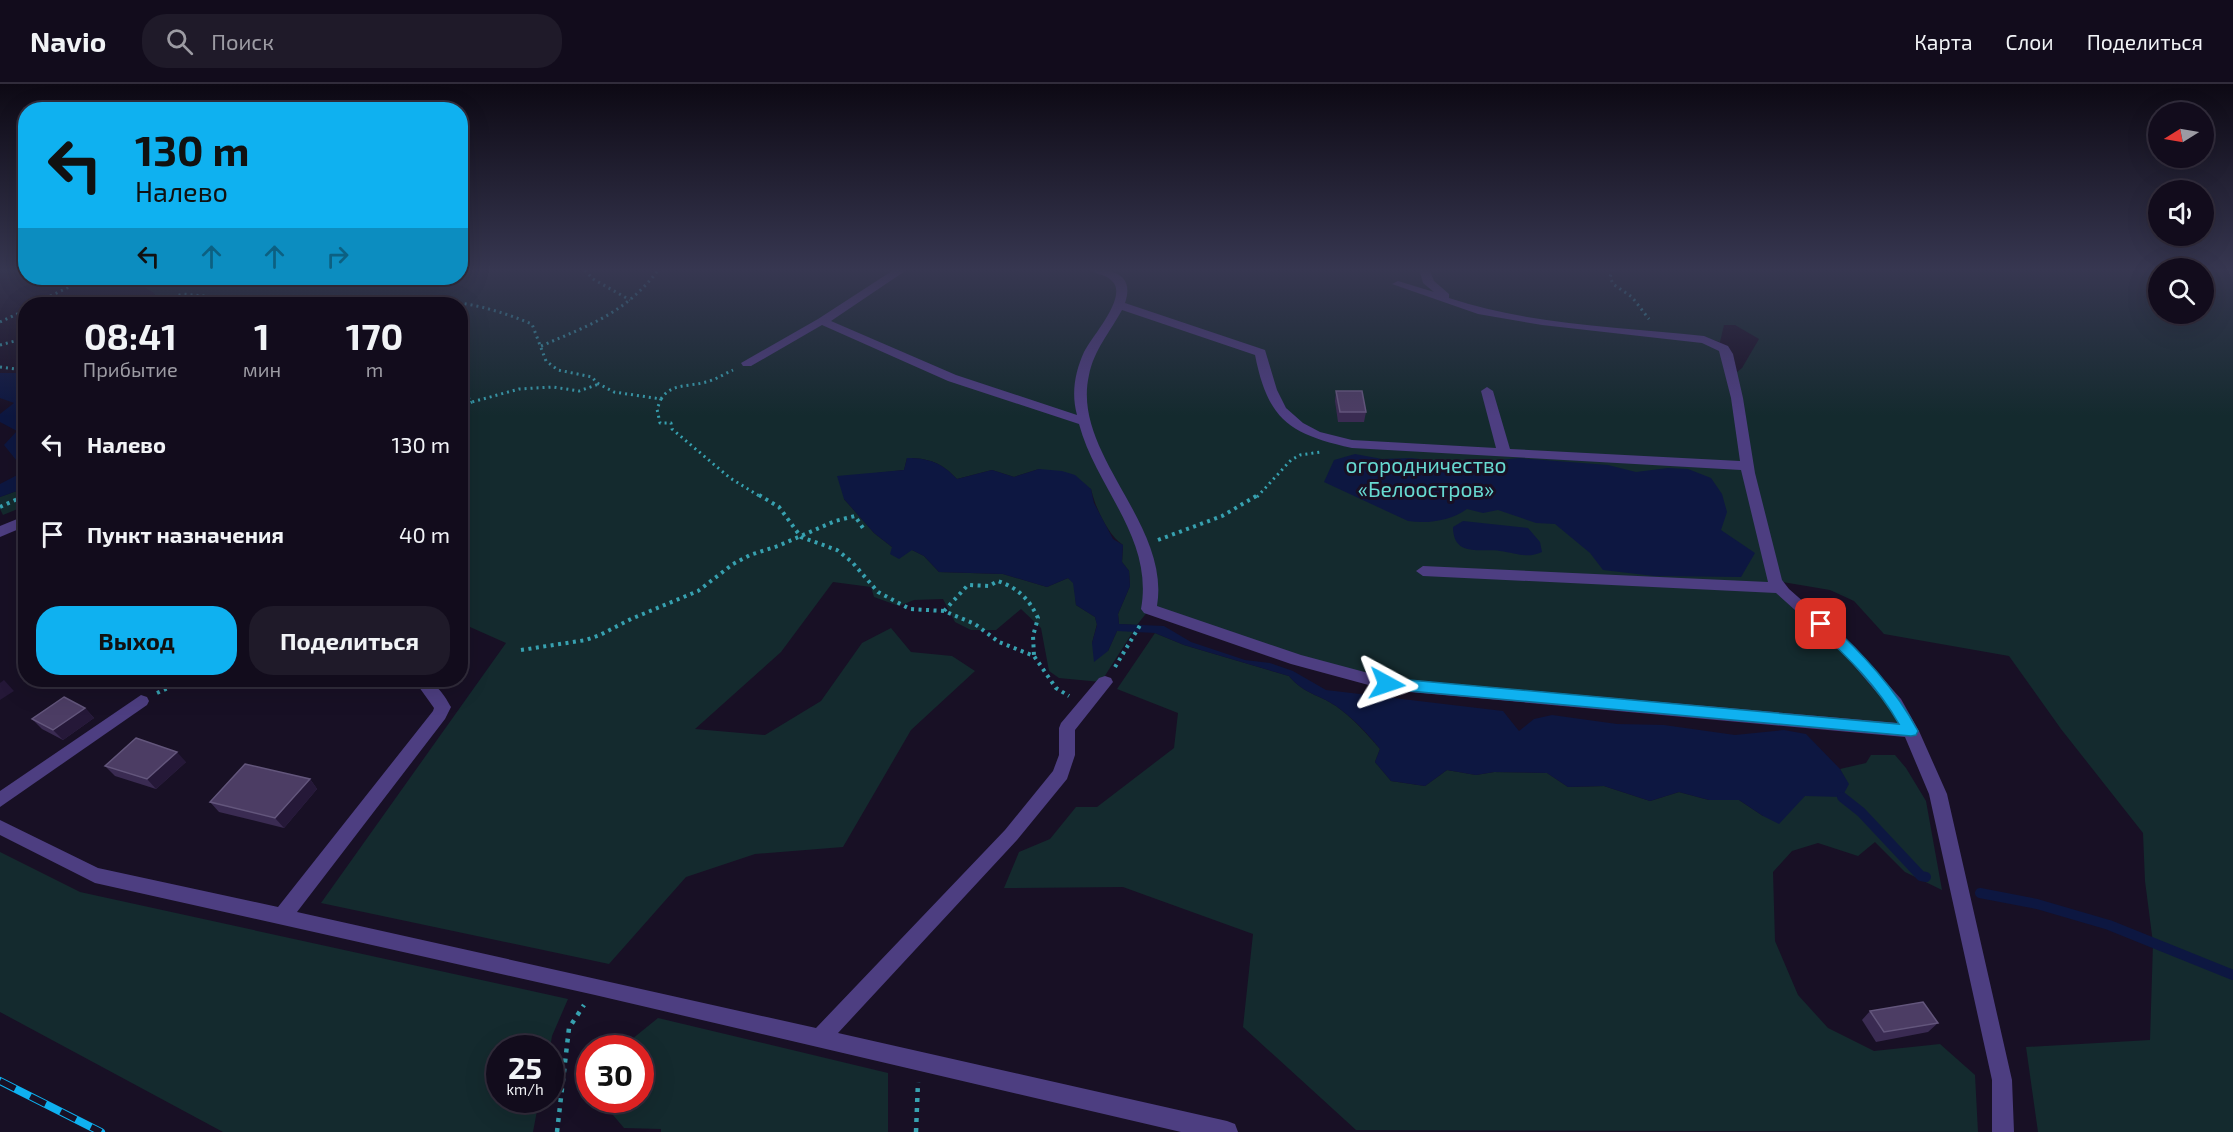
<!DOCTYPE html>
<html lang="ru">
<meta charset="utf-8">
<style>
:root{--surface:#120c1c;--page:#1f1a29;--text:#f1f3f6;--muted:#9c9ba3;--line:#312c3b;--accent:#0fb1f0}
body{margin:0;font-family:"Exo 2",sans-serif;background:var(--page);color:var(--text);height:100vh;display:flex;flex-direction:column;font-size:22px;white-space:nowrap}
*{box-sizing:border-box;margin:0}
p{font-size:20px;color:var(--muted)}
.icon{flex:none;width:33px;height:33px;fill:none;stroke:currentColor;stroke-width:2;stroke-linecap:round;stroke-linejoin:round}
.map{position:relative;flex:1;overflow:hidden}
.details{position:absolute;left:18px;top:213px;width:450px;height:390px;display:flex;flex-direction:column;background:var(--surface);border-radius:24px;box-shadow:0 6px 24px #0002,0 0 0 2px var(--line)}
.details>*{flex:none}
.guide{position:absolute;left:18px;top:18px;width:450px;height:183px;border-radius:24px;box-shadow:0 6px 24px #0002,0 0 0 2px var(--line);background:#0fb1f0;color:#111;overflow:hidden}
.needle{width:39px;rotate:259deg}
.tools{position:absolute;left:2148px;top:18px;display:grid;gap:12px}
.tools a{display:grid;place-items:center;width:66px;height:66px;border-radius:50%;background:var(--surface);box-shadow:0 6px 24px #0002,0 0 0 2px var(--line);font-size:30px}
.speed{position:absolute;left:486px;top:951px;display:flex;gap:12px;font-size:30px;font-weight:700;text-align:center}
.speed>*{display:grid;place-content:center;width:78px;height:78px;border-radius:50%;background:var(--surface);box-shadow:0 6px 24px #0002,0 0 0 2px var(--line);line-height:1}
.speed small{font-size:15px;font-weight:400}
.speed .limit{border:9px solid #d22;background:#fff;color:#111}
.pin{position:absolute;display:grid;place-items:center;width:51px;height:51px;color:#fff;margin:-26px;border-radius:12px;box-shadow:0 3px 9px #0006}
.me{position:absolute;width:66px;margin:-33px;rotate:95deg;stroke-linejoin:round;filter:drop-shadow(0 0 4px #0008)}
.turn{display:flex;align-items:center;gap:21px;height:126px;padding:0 18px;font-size:27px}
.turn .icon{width:78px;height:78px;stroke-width:2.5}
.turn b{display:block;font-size:42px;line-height:51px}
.lanes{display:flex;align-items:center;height:57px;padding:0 18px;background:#0003;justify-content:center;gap:30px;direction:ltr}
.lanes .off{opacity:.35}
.eta{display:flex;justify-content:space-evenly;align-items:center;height:102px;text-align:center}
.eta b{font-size:36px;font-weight:700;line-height:42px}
.action{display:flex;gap:12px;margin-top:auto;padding:12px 18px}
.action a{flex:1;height:69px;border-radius:24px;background:var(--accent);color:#111;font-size:24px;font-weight:700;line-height:69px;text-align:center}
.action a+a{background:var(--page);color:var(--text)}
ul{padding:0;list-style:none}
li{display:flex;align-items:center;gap:18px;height:90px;padding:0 18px}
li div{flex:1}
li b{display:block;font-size:22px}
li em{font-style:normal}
header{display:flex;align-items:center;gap:36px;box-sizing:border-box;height:84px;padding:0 30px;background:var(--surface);border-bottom:2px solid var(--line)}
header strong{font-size:28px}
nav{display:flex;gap:33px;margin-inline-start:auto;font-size:21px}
.search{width:420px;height:54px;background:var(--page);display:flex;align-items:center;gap:15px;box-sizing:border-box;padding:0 21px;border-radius:24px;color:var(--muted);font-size:22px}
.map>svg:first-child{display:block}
</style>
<header>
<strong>Navio</strong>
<div class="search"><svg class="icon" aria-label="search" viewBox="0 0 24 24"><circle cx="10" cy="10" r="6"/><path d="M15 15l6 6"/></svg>Поиск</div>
<nav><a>Карта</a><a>Слои</a><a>Поделиться</a></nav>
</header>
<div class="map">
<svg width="2233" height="1048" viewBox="0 0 2233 1048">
<rect width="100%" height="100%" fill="#181025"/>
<g fill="#142a2e" fill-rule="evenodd">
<path d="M461,185H2158V230H2204V185H2233V1048H2038L2026,963L2150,956L2153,859L2145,797L2143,749L2061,645L2009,572L1884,550L1854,517L1830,506L1776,497L1834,550L1908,646L1387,600L1148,527L1137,541L1119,540L1118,530L1130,502L1129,487L1122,478L1123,461C1108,451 1095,423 1091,405L1039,385L1014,393L992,386L957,395C942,379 929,374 907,374L904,386L877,389L844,415L874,449L892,463L912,466L924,472L939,488L1003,490L1047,503L1068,494L1074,499L1076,521L1095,533L1097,540L1092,559L1108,567L1117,547L1134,546L1101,598L1059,594L1049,587L1041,544L1021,525L996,546H971L955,538L943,515L914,516L899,522L874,513L871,503L833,498L781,568L695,645L765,651L821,617L862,559L891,544L911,568L952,572L975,587L911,646L843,763L755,770L686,793L609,880L321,819L506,559L461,539L460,220H161L154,209L136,198L142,194H460ZM1724,241H1735L1759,255L1742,284L1737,288L1715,260L1705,254L1720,258Z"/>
<path d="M25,404V422L3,431L0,425V413Z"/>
<path d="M1155,549L1184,561L1289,592C1304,610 1318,610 1336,622C1353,634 1367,650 1380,665L1375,678L1391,697L1425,702L1447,686L1476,691L1494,688L1547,689L1568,703L1604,702L1650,717L1679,708L1709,716H1739L1763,732L1805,712L1848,700L1840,685L1866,679L1871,671H1895L1906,684L1926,717L1942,806L1905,788L1875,758L1858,772L1818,759L1792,767L1773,788L1775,857L1798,911L1828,944L1874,967L1940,960L1975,991L1978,1048L1356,1046L1243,943L1253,850L1123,803L1004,804L1019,768L1050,755L1076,723H1097L1174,664L1178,629L1117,605Z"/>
<path d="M0,768L80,808L568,915L552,952L550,964H500V1016H539L533,1048H223L0,928Z"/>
<path d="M658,934L888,989V1048H661V1045L624,1044L607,1024L606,1016H640V964H621Z"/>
</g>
<g fill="#0d1741">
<path d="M0,289H16L20,293L21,304L26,306L25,404L0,413V400L25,387L4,361L17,347L0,338V330L14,319L0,314Z"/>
<path d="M1355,370L1382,375L1411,374L1461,380L1519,374L1608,381L1636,388L1668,384L1688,385L1711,394L1722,410L1727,428L1721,446L1755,469L1741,493L1654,492L1603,486L1590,469L1555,440L1536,439L1498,426L1483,429L1467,425C1450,437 1428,440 1408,437L1324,398L1334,376Z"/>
<path d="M907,374C929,374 942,379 957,395L992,386L1014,393L1039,385L1062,387L1075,391L1091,405L1094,419L1113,455L1123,461L1122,478L1129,487L1130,502L1118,530L1119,540L1164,542L1191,558L1245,576L1270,579L1293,587L1326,606L1503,627L1519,647L1534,635L1552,631L1617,640L1664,641L1735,651L1784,646L1806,650L1840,685L1849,700L1842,713L1805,712L1779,740L1763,732L1739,716H1709L1679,708L1650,717L1604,702L1568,703L1547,689L1494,688L1476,691L1447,686L1425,702L1391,697L1375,678L1380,665C1367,649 1353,634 1336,622C1318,610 1304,610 1289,592L1184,561L1155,549L1117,547L1108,567L1094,578L1092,559L1097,541L1095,533L1076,521L1073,499L1068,494L1047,503L1003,490L939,488L924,472L912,466L899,475L890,470L892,463L874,449L844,415L837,392L904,386Z"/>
<path d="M1463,437L1528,444L1540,458L1542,468C1527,475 1516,469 1500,467C1482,464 1453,474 1453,443Z"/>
</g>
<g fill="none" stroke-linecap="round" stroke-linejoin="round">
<g stroke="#0d1741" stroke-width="10">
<path d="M1842,713L1861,728L1921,792L1926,793"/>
<path d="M1980,809L2037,820L2109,841L2233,891"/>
</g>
<g stroke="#37a1b0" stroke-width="3" stroke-dasharray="2 4" stroke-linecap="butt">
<path d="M1613,185L1610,193L1613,200L1632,213L1649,235"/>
<path d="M585,186L593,195L630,216"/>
<path d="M74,201L106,194"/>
<path d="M34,220L69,203L81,194"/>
<path d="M150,220L183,210L215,213L236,220L262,218L282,220"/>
<path d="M393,220C442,211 486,221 532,240L546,277L558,286L592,293L597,299L614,308L661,315L657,325L660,339H671L672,345L730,394L761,413"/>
<path d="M0,238L26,226"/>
<path d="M0,261L26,254"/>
<path d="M541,262C590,241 626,229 659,185"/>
<path d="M0,283L15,285L26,290"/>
<path d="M460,305L472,318L519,305L553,303L579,307L599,300"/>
<path d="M661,315C671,299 689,303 706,298C715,296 724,290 733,286"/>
<path d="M460,324L472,318"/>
<path d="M460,390H463"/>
<path d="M23,413L26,411"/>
<path d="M1257,413L1291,376L1300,371L1321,368"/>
</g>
<g stroke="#37a1b0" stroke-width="4" stroke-dasharray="3 4.5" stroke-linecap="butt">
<path d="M759,411L779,423L801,453L837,466L852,478L878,508L910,525L944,527L975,540L999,558L1034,572L1056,604L1069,612"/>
<path d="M0,423L26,411"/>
<path d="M1158,456L1222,432L1258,411"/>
<path d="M944,527L968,501L989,502L998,497C1018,504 1029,515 1038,534L1033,552L1034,572"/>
<path d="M521,566L586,556L600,551L631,535L698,507L733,480L750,471L778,462L835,437L855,432L865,447"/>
<path d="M1115,583L1142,538"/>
<path d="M157,609L185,596"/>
</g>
<g stroke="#37a1b0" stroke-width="4.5" stroke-dasharray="4 6" stroke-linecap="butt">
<path d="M557,1048L569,944L584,921"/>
<path d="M916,1048L918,998"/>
</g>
<g fill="#4d3e81" fill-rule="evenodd">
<path d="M895,185H908L831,237L956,291L1077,331C1071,309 1075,288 1084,268C1092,252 1127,214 1113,198C1107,190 1096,191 1089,185C1112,185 1135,190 1125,219L1265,266L1277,306L1286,324L1303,339L1320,348L1352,356L1496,364L1481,307L1487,303L1493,307L1510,365L1740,377L1731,314L1719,267L1702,259L1542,241L1478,230L1392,200L1398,197L1434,208L1423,199L1419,185H1429L1434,197L1449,210V214C1530,241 1620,243 1704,252L1728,262L1733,270L1743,314L1755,389L1782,496L1789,505L1856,564L1901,615L1919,647L1947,710L2012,996L2014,1048H1992V996L1929,710L1905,653L1387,606L1291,580L1144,529L1141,525C1154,454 1096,404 1079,340L948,297L822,241L751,282H743L741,279L818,235ZM1122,226L1255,271C1268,336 1289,350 1352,364L1741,386L1768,498L1423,482L1416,487L1423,492L1776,509L1846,572L1889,623L1898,639L1387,594L1301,571L1157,522C1171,439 1071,370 1089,291C1094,266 1110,248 1122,226Z"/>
<path d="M22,433L26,434V442L0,453V442Z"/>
<path d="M1105,592L1111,594L1113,598L1075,646V671L1067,695L1017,756L838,949L1227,1037L1235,1040L1238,1048H1181L595,911L95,799L0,751V736L98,784L278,823L433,627L434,624L419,603L421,599C435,595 445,612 451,623L445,635L297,828L816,944L1005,746L1053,687L1059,671V644L1061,639L1099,594Z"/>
<path d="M141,611L147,613L149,617L147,621L0,723V707Z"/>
</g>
<g stroke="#0fb1f0" stroke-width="8">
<path id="rail" d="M0,997L101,1048"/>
</g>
<use href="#rail" stroke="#181025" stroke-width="6" stroke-dasharray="17" stroke-linecap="butt"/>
</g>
<g fill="#3a2b52">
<path d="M1336,307L1366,328L1364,338H1338L1335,317Z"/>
<path d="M85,624L94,634L63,656L42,645L32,635Z"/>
<path d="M186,678L156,705L115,692L105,682Z"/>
<path d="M310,695L317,705L284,744L219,728L210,718Z"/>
<path d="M1870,927L1938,939L1928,948L1876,958L1862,936Z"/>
</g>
<g fill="#251838">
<path d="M4,596L14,607L0,616V599Z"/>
<path d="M85,624L94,634L63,656L53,646Z"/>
<path d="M177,668L186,678L156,705L147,695Z"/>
<path d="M310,695L317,705L284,744L275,734Z"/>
</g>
<g fill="#4c3d64" stroke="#63567c" stroke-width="1.5">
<path d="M1336,307H1362L1366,328H1340Z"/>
<path d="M64,613L85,624L53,646L32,635Z"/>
<path d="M136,654L177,668L147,695L105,682Z"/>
<path d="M245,680L310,695L275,734L210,718Z"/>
<path d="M1923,918L1938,939L1884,948L1870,927Z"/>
</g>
<linearGradient id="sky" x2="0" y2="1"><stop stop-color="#0d0914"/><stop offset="0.56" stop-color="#373751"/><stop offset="1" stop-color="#373751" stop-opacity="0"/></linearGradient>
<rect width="2233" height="332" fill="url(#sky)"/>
<path fill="#0fb1f0" stroke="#0a739c" stroke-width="1.5" d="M1821,535L1826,536C1862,569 1895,604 1918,647L1916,651L1911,652L1387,605L1380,600L1387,594L1899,640C1878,603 1847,572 1816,544L1814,540L1816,536Z"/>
<g text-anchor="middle" stroke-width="6" stroke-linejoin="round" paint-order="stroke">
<g font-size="21" fill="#67d9d1" stroke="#181025">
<text x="1426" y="389">огородничество<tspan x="1426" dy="24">«Белоостров»</tspan></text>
</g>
</g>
</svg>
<div class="tools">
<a><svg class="needle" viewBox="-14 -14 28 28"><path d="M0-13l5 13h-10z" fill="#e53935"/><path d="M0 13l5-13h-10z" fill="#9c9ba3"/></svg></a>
<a><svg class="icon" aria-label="sound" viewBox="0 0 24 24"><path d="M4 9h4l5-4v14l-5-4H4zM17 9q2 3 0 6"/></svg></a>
<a><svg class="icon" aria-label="search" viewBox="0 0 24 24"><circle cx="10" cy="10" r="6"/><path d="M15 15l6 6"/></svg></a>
</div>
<div class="speed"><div>25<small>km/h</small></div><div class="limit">30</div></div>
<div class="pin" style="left:1821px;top:540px;background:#d93025"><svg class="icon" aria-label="arrive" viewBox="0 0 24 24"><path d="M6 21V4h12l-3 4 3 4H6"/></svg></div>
<svg class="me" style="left:1387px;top:600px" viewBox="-20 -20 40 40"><path d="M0-17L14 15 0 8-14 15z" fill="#0fb1f0" stroke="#fff" stroke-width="4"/></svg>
<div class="guide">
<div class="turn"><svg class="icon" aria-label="left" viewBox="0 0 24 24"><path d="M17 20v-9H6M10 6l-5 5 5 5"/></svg><div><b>130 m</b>Налево</div></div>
<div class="lanes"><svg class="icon" aria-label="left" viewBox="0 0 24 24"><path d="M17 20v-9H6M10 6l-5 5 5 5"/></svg><svg class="icon off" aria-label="ahead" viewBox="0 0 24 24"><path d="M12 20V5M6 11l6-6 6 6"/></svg><svg class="icon off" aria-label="ahead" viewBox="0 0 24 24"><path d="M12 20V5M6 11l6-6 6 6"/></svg><svg class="icon off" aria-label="right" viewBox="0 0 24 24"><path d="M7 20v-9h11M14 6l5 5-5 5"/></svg></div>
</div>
<section class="details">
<div class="eta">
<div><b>08:41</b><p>Прибытие</p></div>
<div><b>1</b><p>мин</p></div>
<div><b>170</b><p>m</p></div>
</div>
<ul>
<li><svg class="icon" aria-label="left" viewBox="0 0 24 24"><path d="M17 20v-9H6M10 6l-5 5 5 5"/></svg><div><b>Налево</b></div><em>130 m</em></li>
<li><svg class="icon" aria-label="arrive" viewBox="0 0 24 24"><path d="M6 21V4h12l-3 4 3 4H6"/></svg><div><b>Пункт назначения</b></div><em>40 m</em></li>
</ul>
<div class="action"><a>Выход</a><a>Поделиться</a></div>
</section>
</div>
